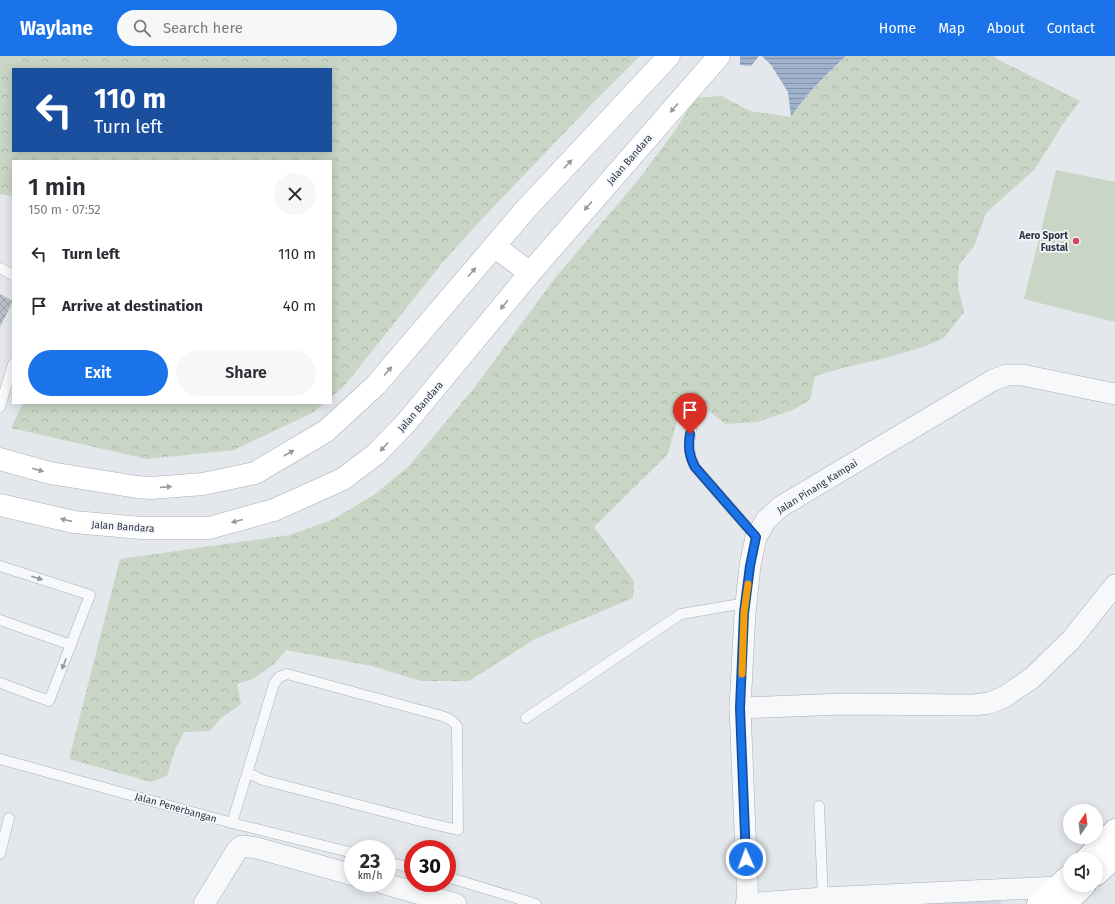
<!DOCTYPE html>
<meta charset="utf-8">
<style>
:root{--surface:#fff;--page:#f7f7f7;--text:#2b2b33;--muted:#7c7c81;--accent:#1a73e8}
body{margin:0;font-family:"Fira Sans",sans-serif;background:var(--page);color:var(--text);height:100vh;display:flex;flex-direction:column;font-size:15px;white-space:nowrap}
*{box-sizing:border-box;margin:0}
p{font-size:13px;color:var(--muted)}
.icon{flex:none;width:22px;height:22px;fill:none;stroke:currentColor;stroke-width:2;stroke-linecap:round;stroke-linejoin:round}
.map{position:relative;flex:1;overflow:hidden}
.panel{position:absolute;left:12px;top:104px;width:320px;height:244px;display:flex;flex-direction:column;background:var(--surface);border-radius:0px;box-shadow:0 2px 10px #0003}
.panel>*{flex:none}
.top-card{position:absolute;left:12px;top:12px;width:320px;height:84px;border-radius:0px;box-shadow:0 2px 10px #0003;background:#1a4fa0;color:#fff;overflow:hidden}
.needle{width:26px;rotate:14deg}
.tools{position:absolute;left:1063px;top:748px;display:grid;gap:8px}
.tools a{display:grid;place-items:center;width:40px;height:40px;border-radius:50%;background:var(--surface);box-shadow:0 2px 10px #0003;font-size:20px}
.speed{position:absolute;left:344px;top:784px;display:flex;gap:8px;font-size:20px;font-weight:700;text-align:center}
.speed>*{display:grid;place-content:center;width:52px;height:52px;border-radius:50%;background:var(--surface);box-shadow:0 2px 10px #0003;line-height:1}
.speed small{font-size:10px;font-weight:400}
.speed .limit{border:6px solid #d22;background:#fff;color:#111}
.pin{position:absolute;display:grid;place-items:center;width:34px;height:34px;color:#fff;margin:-41px -17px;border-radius:50% 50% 50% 0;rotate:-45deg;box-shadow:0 0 4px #0007}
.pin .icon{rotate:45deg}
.me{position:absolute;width:44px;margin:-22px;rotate:358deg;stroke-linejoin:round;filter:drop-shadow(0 0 3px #0008)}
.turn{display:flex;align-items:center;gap:14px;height:84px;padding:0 16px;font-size:18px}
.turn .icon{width:52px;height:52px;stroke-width:2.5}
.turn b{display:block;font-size:28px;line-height:34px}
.round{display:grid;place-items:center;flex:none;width:42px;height:42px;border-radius:21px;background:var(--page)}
.headline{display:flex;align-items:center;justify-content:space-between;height:68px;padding:0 16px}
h1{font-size:24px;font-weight:600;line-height:30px}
.cta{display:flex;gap:8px;margin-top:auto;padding:8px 16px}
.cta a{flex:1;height:46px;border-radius:24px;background:var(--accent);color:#fff;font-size:16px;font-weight:600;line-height:46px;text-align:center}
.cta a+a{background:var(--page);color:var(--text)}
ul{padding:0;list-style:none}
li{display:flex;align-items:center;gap:12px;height:52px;padding:0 16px}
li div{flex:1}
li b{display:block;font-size:15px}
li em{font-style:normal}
header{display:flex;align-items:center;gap:24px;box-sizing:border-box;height:56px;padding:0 20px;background:var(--accent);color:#fff}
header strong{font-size:19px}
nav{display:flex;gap:22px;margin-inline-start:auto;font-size:14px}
.search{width:280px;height:36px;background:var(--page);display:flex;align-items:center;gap:10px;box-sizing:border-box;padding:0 14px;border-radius:22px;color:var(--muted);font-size:15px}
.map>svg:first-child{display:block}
</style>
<header>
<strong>Waylane</strong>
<div class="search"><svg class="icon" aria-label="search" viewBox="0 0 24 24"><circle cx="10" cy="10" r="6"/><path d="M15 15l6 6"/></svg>Search here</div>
<nav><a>Home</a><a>Map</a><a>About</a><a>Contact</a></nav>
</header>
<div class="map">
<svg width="1115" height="848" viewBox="0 0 1115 848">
<defs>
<pattern id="forest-crowns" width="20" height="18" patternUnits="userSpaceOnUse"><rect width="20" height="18" fill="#c9d6c5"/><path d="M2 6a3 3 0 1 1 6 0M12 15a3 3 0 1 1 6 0" fill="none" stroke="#adb8ab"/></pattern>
<pattern id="water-rules" width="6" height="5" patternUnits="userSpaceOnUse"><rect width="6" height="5" fill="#9fb4cc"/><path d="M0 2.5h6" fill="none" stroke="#8293a7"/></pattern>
<pattern id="building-cross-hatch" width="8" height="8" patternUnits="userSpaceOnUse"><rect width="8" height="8" fill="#bbc0ca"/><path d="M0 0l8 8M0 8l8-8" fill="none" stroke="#989da6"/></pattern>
</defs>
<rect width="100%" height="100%" fill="#e4e7ec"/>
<path fill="#d2d6de" d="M988,843L1001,846V848H823Z"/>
<g fill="#c9d6c5">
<path d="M0,0H33L2,8L0,5Z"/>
<path d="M1056,114L1115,126V266L1024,243Z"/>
</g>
<g fill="url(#forest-crowns)" fill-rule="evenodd">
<path d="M33,0H640L591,49L481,164L443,206L345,329L331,341V105H13V140L0,138V5L2,8ZM13,13H331V95H13Z"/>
<path d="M847,0H993L999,4L1080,45L1065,65L1035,113L986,157L974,190L959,209L958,230L964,256L944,282L926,290L886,302L843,312L815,320L810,344L793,354L757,366L726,368L706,353L690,352L681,355L675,372L668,398L594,471L634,525L633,542L535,583L469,625H421L372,610L286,594L274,608L253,623L237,628L241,648L220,663L210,675L184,676L175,694L167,720L151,726L69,703L120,503L290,479L334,463L375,438L409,410L474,332L555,222L639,123L676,73L695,42L721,40L750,55L791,61C807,38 826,19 847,0Z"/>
<path d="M23,347H324L312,357L234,394L147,403L11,372Z"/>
</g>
<g fill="url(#water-rules)">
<path d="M740,0H759L751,10L740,9Z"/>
<path d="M762,0H846C826,19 806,38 791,61L788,36L771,9Z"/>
</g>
<path fill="url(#building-cross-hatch)" d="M0,238L13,245L0,271Z"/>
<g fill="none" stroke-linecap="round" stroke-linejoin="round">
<g stroke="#a9aeb7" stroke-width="11">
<g id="lane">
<path d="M0,212L13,219"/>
<path d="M0,351L13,308"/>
<path d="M692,367C689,385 687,395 695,411L756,481"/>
<path d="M0,510L90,539L49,645L0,627"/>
<path d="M0,564L71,589"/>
<path d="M526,662L681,558L746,547"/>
<path d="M0,703L232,767L353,797"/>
<path d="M819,750L823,842L822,843"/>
<path d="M232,767L274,628L279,621L287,618L442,660C449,662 453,665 457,670L458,774L424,766L263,724L248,717"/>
<path d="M0,798L9,762"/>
<path d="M387,806L413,812"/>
<path d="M447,821L536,848"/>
</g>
</g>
<g stroke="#a9aeb7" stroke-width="22">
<g id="street">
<path d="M740,652L842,648L973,649L990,647L1004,641L1032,622L1071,584L1115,529"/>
<path d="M382,827L456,848"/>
<path d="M204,848L237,794L242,790L257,792L353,819"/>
<path d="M746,848L823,842L1057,831L1065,839"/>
<path d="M748,848L740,652L745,557L750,510L756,481L766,464L780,451L993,324L1007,319H1022L1115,338"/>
</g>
</g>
<g stroke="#a9aeb7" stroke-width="23">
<g id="secondary">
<path d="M494,190L530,217"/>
<path d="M0,403L50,417L137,431L151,432L203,428L255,417L326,375L376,329L525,154L669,0"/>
<path d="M0,449L74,466L142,472H209L274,454L343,423L376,398L406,367L530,217L719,0"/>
</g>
</g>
<g stroke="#8b94a3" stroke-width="23">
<g id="highway">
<path d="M1086,803L1115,774"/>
<path d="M1096,819L1115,801"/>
<path d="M1038,848L1070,819"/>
<path d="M1065,848L1085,829"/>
</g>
</g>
<use href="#lane" stroke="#f7f8fa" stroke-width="10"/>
<use href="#street" stroke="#f7f8fa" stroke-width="21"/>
<use href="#secondary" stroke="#fff" stroke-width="22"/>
<use href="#highway" stroke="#fff" stroke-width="22"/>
</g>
<defs><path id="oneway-solid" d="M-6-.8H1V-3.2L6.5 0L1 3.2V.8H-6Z"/></defs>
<g fill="#959aa2">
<use href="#oneway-solid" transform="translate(674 52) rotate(131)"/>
<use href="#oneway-solid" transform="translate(568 108) rotate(-47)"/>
<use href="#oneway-solid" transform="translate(588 150) rotate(131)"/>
<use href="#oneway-solid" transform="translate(472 216) rotate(-49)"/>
<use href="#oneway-solid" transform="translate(504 249) rotate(129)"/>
<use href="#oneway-solid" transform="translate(388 315) rotate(-50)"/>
<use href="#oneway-solid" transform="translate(384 391) rotate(133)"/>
<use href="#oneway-solid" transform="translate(289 397) rotate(-30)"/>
<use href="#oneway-solid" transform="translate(38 414) rotate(16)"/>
<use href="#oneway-solid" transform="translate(166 431) rotate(-4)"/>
<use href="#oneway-solid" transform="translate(66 464) rotate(-167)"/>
<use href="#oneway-solid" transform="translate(237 465) rotate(165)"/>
</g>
<g fill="#9196a0">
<use href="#oneway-solid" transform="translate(37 522) rotate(18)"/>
<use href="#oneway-solid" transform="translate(64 608) rotate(111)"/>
</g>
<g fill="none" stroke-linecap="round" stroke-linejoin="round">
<g stroke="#114b97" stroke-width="10">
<path id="route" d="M690,378C688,391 689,400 695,411L756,481L750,510L744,557L740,652L746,803"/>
</g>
<use href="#route" stroke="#1a73e8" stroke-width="7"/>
<path stroke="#f59e0b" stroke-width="7" d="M742,618L744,557L748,528"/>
</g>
<circle fill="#d1495b" stroke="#f4f6f9" stroke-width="1.5" cx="1076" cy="185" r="4"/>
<g text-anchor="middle" stroke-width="3.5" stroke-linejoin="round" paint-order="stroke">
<g font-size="10" fill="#2b3445" stroke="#f4f6f9">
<text transform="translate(629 103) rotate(-49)" y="4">Jalan Bandara</text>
<text transform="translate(420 350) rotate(-49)" y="4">Jalan Bandara</text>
<text transform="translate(817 430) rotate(-32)" y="4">Jalan Pinang Kampai</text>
<text transform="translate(123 470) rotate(4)" y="4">Jalan Bandara</text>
<text transform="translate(176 751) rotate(16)" y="4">Jalan Penerbangan</text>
</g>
<g font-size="10" font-weight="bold" fill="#2b3445" stroke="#f4f6f9" text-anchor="end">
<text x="1068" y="183">Aero Sport<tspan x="1068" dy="12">Fustal</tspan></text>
</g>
</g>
</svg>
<div class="tools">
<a><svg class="needle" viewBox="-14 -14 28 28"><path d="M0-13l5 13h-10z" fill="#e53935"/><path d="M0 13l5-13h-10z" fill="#7c7c81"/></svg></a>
<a><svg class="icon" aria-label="sound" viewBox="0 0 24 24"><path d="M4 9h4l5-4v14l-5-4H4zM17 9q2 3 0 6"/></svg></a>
</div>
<div class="speed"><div>23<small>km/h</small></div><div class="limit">30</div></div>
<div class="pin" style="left:690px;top:378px;background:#d93025"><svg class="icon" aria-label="arrive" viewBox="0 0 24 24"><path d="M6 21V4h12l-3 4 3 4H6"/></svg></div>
<svg class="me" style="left:746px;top:803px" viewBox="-20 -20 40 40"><circle r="17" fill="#1a73e8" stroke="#fff" stroke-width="3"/><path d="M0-11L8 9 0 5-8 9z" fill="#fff"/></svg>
<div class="top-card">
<div class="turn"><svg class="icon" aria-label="left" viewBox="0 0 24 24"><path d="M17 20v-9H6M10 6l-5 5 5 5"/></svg><div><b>110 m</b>Turn left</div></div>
</div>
<section class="panel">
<div class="headline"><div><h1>1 min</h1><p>150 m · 07:52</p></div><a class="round"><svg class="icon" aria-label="close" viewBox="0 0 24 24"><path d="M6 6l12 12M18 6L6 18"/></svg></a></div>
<ul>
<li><svg class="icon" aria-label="left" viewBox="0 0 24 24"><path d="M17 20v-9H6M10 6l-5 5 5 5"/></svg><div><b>Turn left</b></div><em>110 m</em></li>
<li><svg class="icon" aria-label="arrive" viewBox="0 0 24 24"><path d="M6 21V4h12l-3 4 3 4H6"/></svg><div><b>Arrive at destination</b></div><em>40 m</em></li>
</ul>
<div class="cta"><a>Exit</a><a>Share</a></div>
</section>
</div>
